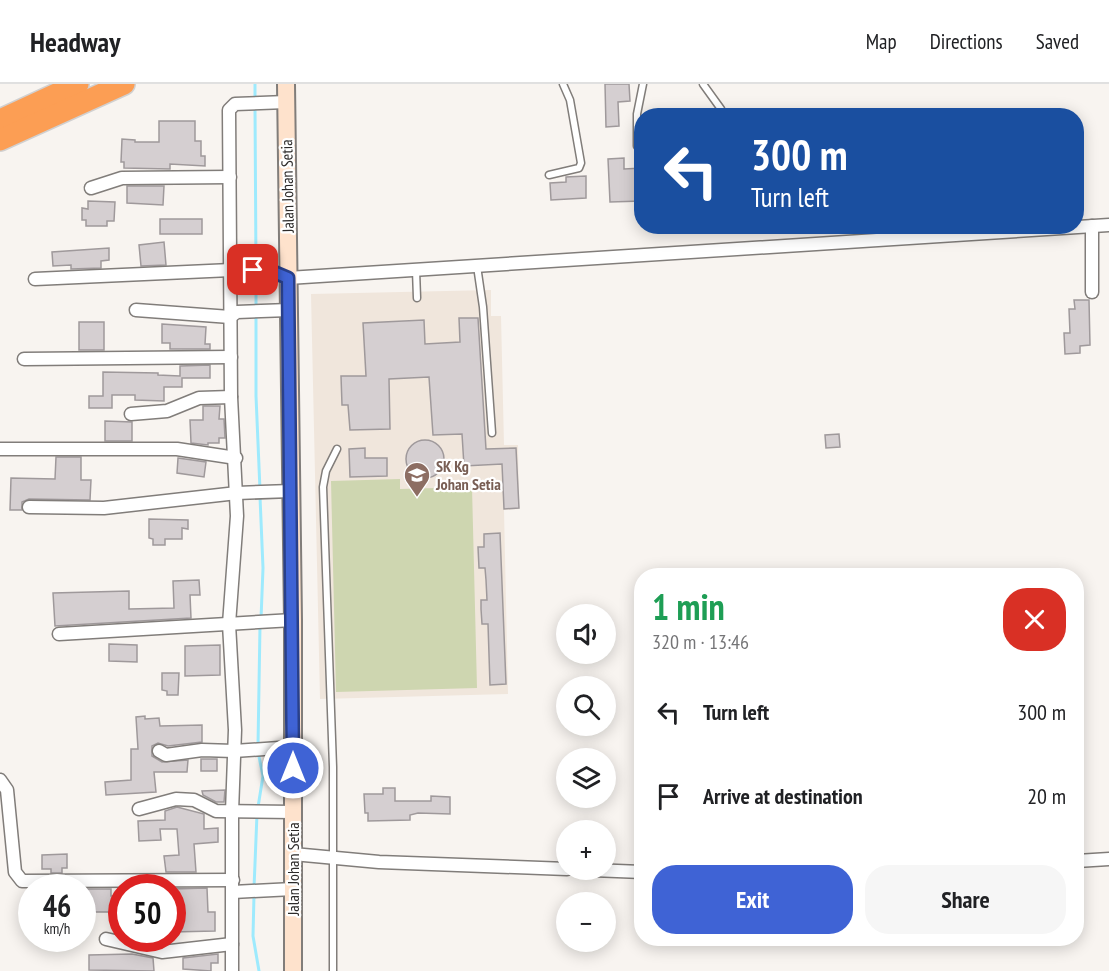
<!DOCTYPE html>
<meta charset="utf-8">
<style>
:root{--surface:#fff;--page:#f6f6f6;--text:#202124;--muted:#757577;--line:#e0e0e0;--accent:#3f63d5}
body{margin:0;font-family:"PT Sans Narrow",sans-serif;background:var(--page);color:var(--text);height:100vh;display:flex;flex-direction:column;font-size:22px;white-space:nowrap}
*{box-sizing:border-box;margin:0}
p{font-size:20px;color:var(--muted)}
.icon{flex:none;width:33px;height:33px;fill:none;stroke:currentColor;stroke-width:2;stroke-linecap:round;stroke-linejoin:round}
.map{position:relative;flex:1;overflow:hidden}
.details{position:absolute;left:634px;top:484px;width:450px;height:378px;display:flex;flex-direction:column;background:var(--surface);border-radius:24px;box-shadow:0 3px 15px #0003}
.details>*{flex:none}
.guide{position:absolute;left:634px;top:24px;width:450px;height:126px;border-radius:24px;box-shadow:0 3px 15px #0003;background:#1a4fa0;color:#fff;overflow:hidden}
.buttons{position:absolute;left:556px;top:520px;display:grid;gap:12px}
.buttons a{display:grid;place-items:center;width:60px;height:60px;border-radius:50%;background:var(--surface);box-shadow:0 3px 15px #0003;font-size:30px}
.speed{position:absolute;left:18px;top:790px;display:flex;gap:12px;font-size:30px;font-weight:700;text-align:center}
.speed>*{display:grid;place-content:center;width:78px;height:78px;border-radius:50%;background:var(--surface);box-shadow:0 3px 15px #0003;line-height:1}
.speed small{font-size:15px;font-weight:400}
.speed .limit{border:9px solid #d22;background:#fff;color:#111}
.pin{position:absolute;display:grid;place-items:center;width:51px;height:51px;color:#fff;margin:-26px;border-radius:12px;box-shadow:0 3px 9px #0006}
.me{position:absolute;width:66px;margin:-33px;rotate:0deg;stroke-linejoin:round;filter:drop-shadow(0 0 4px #0008)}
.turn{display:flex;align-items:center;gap:21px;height:126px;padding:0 18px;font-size:27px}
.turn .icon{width:78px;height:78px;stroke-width:2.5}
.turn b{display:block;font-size:42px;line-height:51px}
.round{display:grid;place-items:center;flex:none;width:63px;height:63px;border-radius:24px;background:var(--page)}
.head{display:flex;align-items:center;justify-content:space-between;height:102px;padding:0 18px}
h1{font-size:36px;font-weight:800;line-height:45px;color:#1e9e55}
.primary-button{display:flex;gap:12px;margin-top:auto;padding:12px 18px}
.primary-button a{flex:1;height:69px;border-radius:24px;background:var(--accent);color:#fff;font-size:24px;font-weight:800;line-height:69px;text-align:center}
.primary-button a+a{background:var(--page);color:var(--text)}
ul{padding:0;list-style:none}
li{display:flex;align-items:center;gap:18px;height:84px;padding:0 18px}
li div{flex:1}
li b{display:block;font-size:22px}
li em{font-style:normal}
header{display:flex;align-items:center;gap:36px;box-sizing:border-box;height:84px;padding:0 30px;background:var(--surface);border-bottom:2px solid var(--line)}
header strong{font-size:28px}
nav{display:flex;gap:33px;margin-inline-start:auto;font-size:21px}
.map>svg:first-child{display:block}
</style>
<header>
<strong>Headway</strong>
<nav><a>Map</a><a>Directions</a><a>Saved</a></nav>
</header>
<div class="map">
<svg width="1109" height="887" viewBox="0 0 1109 887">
<rect width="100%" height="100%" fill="#f8f4f0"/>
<path fill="#f0e6dc" d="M491,206V232H501L504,361H518L519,425L504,426L508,610L320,615L311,210Z"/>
<path fill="#ced6b0" d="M400,395V405L472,403L477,604L336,608L331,397Z"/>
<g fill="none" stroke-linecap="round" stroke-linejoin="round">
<g stroke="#9eeafd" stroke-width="3">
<path d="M255,0V16"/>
<path d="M255,23L256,184"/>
<path d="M256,223V191"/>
<path d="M256,230V312L260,406"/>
<path d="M260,413L263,484L261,535"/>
<path d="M258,661L260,542"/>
<path d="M258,723L263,692L258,668"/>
<path d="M254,804L257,730"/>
<path d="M254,811L253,852L259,887"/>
</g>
</g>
<g fill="#d5cfd1" stroke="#9f999b" stroke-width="1.5">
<path d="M605,0H629L630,17L618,18L619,42L606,43Z"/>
<path d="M159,37H195V57H201V72H205V82L170,80V85L124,84V78H121L122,55L135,56V58H159Z"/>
<path d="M624,74V85L642,84V117L610,118L608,75Z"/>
<path d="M586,92V114L551,116L550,99L566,98V93Z"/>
<path d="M127,102H164L163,121L127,119Z"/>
<path d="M88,117L115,118L114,137H107V142H86V136H82V124L88,125Z"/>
<rect x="160" y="135" width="42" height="15"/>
<path d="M164,158L166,181L141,182L139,161Z"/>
<path d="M109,164V176L101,177V184L71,185V181L53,182L52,168Z"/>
<path d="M1074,216H1089L1090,261L1080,262V269L1065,270L1064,249H1070L1069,225H1075Z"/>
<path d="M459,234H478L486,365L516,364L519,424L504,425L502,380L464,382L462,350L433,351L429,293L389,295L390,345L350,346L348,321H342L341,292H366L363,239L424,236L425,260L460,258Z"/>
<rect x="79" y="238" width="25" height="28"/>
<path d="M162,240L206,243L205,260H210V265H170V259H162Z"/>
<path d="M210,281V294H182V303H164V317L135,316V311H112V324H89V312H103V288L158,289V291L180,292V282Z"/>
<path d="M203,322H220L219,335H224L225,354H219V359H208V361L191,359L190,336H203Z"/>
<path d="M105,337L132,338V357H105Z"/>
<path d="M839,350L840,363L826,364L825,351Z"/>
<circle cx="425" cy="375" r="19"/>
<path d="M365,364V374H387V392L350,393L349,365Z"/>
<path d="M56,373H81V396H91L90,416L29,415L22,418V426H10L11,394L55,395Z"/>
<path d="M178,374L206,378L204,393L177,389Z"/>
<path d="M149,435L188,436V445L182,444V455H165V461H153V455L149,454Z"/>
<path d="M500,449L506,600L490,601L488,540H482L481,525V516H487L486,496L485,484H479L478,463H484V450Z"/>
<path d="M199,496L200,511H190L191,534L55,542L53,509L129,507V525L174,524L173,497Z"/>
<path d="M109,560L137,561V578L109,577Z"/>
<path d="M220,561V591L185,592V562Z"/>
<path d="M162,589H179L178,611H167V607L162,606Z"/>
<path d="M145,632V635L159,634L160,642L202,641V658L168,662L158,659L152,662V672L162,678L188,676L187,688H154L156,708L106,711L105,698L131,696V665H138L136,633Z"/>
<rect x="201" y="675" width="16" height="12"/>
<path d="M383,704H395V717H431V712L450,713V730L418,729L410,731V736L368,737V729H365L364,710H383Z"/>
<path d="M225,706L224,718H216L203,711L202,707Z"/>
<path d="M177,723L204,730V745L218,744V758L194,760L196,788H166L164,772L179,771L177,745H160L161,756L139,757L138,737L165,736V727Z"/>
<path d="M67,770V784H62V789H51V785H42V771Z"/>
<path d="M207,804L208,828H215V847L172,848V805Z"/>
<path d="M82,805H111V812H121V826H111V828H82Z"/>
<path d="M132,870L153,874L154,887L89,886V871Z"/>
<path d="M218,870V879H211V887L183,885V874Z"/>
</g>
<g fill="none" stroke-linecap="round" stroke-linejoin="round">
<g stroke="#817d7a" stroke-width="9">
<g id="lane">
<path d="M703,0L721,25"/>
<path d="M637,62V30L643,0"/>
<path d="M549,91L579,84L581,79L570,16L563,0"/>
<path d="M477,182L483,223L492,349"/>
<path d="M416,186L417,214"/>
<path d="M333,887V683L323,403L326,387L337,365"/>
</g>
</g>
<g stroke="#817d7a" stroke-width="15">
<g id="street">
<path d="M91,104L122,94L230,93"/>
<path d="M1092,142V208"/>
<path d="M35,195L231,186H269L288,194L1109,141"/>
<path d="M136,226L230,233L237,228L289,226"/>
<path d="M24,275L231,273"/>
<path d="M131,330L167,327L199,314L231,313"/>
<path d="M0,365H177L236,374"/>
<path d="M29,423L104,424L237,409L291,407"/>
<path d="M59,550L293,536"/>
<path d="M159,667L166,671L202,666L234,667L293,663"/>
<path d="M0,696L7,706L15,788L22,797L233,796"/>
<path d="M139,725L176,715L194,716L216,727L293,728"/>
<path d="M293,770L379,778L567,785"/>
<path d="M1077,777L1109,775"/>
<path d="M592,786L642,788"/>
<path d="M233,808L293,805"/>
<path d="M106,855L162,868L232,860"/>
<path d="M232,887V728L235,646L229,540L237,432L231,313L229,26L235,20L286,18"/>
</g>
</g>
<g stroke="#817d7a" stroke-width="20">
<path id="secondary" d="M286,0L293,536V887"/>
</g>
<g stroke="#d1d0d0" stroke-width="24">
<g id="highway">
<path d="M0,36L78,0"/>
<path d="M0,56L124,0"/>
</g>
</g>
<use href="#lane" stroke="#fff" stroke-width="6"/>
<use href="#street" stroke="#fff" stroke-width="12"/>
<use href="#secondary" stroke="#fee2cc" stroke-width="16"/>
<use href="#highway" stroke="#fc9e54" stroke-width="21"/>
</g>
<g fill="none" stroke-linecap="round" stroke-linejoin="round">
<g stroke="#29408a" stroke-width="15">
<path id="route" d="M253,186H269L288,194L293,684"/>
</g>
<use href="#route" stroke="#3f63d5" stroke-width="10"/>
</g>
<defs>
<g id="school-pin" transform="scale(1.35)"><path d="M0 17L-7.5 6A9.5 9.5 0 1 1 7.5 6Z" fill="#8d6e63" stroke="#fff"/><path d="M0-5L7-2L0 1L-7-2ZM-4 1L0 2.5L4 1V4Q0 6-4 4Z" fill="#fff"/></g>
</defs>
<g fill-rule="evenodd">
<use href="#school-pin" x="417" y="391"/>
</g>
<g text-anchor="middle" stroke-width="4.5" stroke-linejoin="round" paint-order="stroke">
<g font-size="16" fill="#2d2b2a" stroke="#fff">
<text transform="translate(287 102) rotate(-91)" y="6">Jalan Johan Setia</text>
<text transform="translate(293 785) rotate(-90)" y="6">Jalan Johan Setia</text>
</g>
<g font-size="16" font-weight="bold" fill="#785e54" stroke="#fff" text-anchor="start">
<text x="436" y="388">SK Kg<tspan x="436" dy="18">Johan Setia</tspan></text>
</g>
</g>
</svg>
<div class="buttons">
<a><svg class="icon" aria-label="sound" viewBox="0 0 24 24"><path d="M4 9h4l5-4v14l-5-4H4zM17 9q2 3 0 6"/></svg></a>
<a><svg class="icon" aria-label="search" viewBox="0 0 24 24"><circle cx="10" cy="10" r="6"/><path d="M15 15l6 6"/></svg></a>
<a><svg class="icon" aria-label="layers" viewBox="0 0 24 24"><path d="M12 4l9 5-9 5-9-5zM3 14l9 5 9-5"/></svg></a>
<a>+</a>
<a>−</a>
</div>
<div class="speed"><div>46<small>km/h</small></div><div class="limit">50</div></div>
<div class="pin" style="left:253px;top:186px;background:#d93025"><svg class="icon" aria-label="arrive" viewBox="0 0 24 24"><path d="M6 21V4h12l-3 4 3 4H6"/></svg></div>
<svg class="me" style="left:293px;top:684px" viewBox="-20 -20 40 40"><circle r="17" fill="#3f63d5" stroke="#fff" stroke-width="3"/><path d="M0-11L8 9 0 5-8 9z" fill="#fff"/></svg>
<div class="guide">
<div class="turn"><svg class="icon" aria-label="left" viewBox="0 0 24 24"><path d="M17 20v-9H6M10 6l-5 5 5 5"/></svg><div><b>300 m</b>Turn left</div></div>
</div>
<section class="details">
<div class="head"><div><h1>1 min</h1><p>320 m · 13:46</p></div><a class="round" style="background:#d93025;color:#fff"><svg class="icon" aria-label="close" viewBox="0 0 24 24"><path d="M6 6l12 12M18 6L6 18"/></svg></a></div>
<ul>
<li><svg class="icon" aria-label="left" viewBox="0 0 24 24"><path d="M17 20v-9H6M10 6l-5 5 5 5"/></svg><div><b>Turn left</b></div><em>300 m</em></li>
<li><svg class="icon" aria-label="arrive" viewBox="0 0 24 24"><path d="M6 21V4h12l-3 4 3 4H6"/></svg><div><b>Arrive at destination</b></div><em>20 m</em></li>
</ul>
<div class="primary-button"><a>Exit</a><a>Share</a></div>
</section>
</div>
